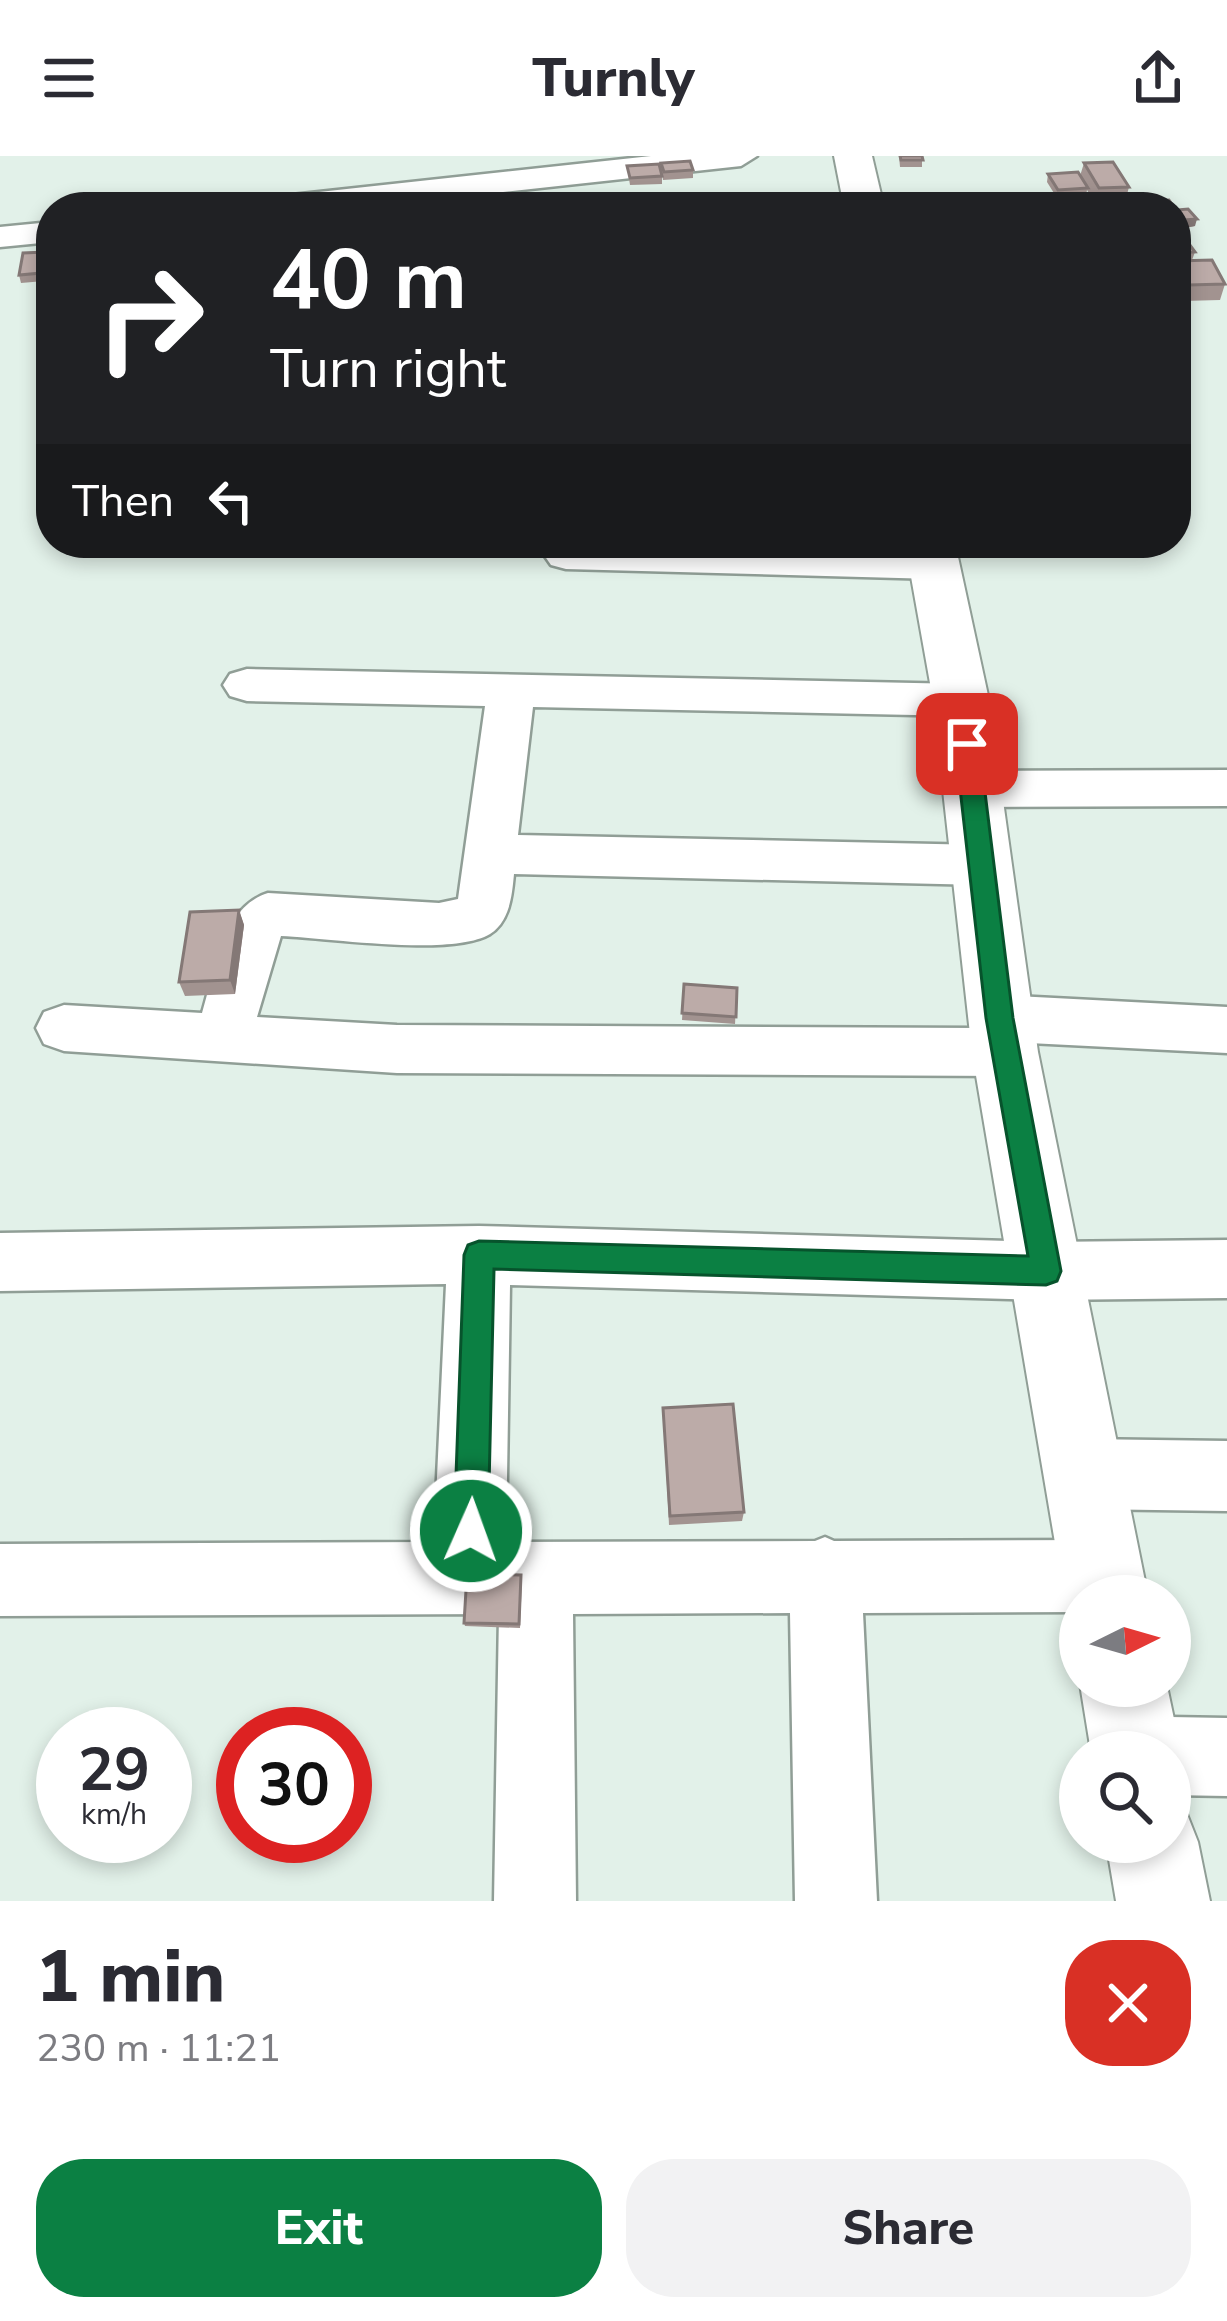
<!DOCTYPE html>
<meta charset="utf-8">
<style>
:root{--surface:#fff;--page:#f2f2f3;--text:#2b2b33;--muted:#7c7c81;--accent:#0b8043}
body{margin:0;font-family:"Nunito Sans",sans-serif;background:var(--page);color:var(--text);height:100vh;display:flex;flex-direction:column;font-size:45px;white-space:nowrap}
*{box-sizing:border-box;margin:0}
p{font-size:39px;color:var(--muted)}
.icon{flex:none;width:66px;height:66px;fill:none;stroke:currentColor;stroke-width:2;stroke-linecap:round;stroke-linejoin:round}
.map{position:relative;height:1745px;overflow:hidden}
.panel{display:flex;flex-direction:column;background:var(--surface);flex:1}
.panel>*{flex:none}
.banner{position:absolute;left:36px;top:36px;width:1155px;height:366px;border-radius:48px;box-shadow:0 6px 18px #0003;background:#202124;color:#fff;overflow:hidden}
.needle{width:78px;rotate:85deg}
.tools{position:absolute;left:1059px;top:1419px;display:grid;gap:24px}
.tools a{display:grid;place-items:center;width:132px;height:132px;border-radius:50%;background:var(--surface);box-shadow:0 6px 18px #0003;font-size:60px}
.speed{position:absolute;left:36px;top:1551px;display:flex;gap:24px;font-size:60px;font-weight:700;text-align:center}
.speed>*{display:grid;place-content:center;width:156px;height:156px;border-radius:50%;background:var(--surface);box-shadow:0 6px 18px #0003;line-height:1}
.speed small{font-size:30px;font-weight:400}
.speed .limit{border:18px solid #d22;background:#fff;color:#111}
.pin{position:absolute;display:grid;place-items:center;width:102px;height:102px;color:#fff;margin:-51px;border-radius:24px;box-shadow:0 6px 18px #0006}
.me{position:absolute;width:132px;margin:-66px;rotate:2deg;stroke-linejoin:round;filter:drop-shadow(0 0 9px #0008)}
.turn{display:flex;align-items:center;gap:42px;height:252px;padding:0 36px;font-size:54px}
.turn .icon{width:156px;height:156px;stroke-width:2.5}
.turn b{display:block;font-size:84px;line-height:102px}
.then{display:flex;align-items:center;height:114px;padding:0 36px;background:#0003;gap:24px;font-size:45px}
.round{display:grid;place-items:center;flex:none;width:126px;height:126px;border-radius:48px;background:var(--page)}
.headline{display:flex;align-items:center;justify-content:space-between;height:204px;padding:0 36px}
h1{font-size:72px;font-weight:800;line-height:90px}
.cta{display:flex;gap:24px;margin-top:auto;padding:24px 36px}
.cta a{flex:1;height:138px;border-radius:48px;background:var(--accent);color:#fff;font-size:48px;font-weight:800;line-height:138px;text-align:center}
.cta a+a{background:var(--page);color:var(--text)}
header{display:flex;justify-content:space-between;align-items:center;height:156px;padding:0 36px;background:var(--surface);font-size:54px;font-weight:800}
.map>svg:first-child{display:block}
</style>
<header><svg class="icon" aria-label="menu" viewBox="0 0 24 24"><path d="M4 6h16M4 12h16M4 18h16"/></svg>Turnly<svg class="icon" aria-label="share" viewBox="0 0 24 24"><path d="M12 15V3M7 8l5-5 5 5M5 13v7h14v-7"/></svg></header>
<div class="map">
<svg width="1227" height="1745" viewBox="0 0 1227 1745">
<rect width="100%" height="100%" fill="#e2f1e9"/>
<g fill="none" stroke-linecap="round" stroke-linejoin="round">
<g stroke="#909e96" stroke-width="5">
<g id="minor">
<path d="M651,0H757L741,10L366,51H256L261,44L273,41Z"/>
<path d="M51,66V86L0,91V71Z"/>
<path d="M559,387L935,395L951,399L957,409L951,419L935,423L566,413L551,409L544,399L551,389Z"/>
<path d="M247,513L961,528L978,532L985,544L978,556L961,560L533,551L518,679L982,689L1001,695L1008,709L1001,723L982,729L514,718C512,739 510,765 490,778C452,801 328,782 281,780L257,861L397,869L976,872L971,862L979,846L999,839L1227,851V897L1029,887L1034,896L1025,913L1005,920L397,917L64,895L44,888L36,872L44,856L64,849L202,857C215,815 221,752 268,737L439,747L458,743L485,550L247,545L230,540L223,529L230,518Z"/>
<path d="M1227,614V650L973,651L955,646L948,633L955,620L973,615Z"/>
<path d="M479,1070L1046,1086L1227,1084V1142L1046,1144L510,1129L506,1386L815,1385L825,1381L834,1385L1102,1384L1128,1394L1138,1420L1130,1440H1080V1456L863,1457L877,1745H795L790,1457L573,1458L576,1745H494L499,1458L0,1460V1388L434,1386L446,1128L0,1135V1077Z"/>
<path d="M1084,1283L1227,1285V1355L1084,1353L1059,1343L1049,1318L1059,1293Z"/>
<path d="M1170,1561L1227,1562V1640L1170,1639V1596H1133L1143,1573Z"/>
</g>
</g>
<g stroke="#909e96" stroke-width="4">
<g id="major">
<path d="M834,0H872L884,51H844Z"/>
<path d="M905,387H955L989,544L1038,896L1148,1440H1080V1471L1064,1440L972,896L933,544Z"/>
<path d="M1080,1528L1167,1530L1181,1596L1170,1622V1596H1091Z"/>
<path d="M1170,1647L1185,1653L1198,1686L1210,1745H1116L1106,1686H1170Z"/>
</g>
</g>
<use href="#minor" fill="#fff" fill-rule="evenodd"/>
<use href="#major" fill="#fff" fill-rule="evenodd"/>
</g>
<g fill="#a29390">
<path d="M899,0H922V11H900Z"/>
<path d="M661,7L693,14V22L663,24L662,18V28L630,29L627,10L661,14Z"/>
<path d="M1084,7L1129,31L1125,46L1095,47L1087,34L1086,40L1057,42L1047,26L1048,18L1080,20Z"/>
<path d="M1176,54L1195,70L1184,72L1182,79L1195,96L1192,104L1225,128L1220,144L1183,145L1176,132Z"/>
<path d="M51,73V95L42,96L40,88Z"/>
<path d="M45,96L47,104L44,125L21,127L19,119Z"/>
<path d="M239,754L244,769L235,838L185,840L179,826Z"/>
<path d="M684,828L737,832L735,868L682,864Z"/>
<path d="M663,1252L744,1356L742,1365L669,1369Z"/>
<path d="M522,1423L520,1472L465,1470L464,1467Z"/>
</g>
<g fill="#847876">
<path d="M1197,63L1195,70L1184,72V64Z"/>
<path d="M45,96L47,104L44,125L41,117Z"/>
<path d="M239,754L244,769L235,838L230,824Z"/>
</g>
<g fill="#bcaba8" stroke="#847876" stroke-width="3">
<path d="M900,0H922L923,4H901Z"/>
<path d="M690,5L693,14L664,16L661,7Z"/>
<path d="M1113,6L1129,31L1099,32L1084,7Z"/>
<path d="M659,8L662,20L630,22L627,10Z"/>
<path d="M1078,16L1088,32L1058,34L1048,18Z"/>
<path d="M1169,44L1174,51H1141L1138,46Z"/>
<path d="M959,46L962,51H916L915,49Z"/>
<path d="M1085,46L1088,51H1032L1031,49Z"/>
<path d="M1188,53L1197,63L1184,64L1177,54Z"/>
<path d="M1176,54L1185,67L1176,68Z"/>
<path d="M51,73V87L40,88L41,74Z"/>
<path d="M1176,77H1181L1195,96L1176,97Z"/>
<path d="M45,96L41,117L19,119L23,97Z"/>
<path d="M1212,104L1225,128L1188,129L1176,107V105Z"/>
<path d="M239,754L230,824L179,826L190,756Z"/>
<path d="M684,828L737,832L736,861L682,857Z"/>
<path d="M733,1248L744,1356L670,1360L663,1252Z"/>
<path d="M467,1418L521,1419L519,1468L464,1467Z"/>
</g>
<path fill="#0b8043" stroke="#07532c" stroke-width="3" d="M967,580L979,588L1013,862L1061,1115L1057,1125L1046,1129L494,1113L488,1375L483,1387L471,1392L459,1387L454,1375L464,1099L468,1089L479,1085L1028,1100L986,862L955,588Z"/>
</svg>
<div class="tools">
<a><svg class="needle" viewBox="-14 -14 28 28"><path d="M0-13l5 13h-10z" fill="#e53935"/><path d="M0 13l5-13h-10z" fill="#7c7c81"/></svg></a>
<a><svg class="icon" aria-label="search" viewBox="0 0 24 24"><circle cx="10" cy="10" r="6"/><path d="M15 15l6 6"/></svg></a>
</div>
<div class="speed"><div>29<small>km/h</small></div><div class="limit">30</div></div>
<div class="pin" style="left:967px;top:588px;background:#d93025"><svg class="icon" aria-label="arrive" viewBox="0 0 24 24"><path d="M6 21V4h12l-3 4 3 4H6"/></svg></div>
<svg class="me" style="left:471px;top:1375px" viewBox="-20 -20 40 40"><circle r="17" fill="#0b8043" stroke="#fff" stroke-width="3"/><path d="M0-11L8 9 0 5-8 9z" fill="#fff"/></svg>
<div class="banner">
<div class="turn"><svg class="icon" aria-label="right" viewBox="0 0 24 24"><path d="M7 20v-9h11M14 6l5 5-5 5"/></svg><div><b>40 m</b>Turn right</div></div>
<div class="then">Then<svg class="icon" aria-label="left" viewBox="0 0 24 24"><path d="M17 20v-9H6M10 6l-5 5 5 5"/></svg></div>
</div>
</div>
<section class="panel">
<div class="headline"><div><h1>1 min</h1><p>230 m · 11:21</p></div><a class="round" style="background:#d93025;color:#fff"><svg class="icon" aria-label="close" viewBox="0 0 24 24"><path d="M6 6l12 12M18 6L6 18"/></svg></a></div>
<div class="cta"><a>Exit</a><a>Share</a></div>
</section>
